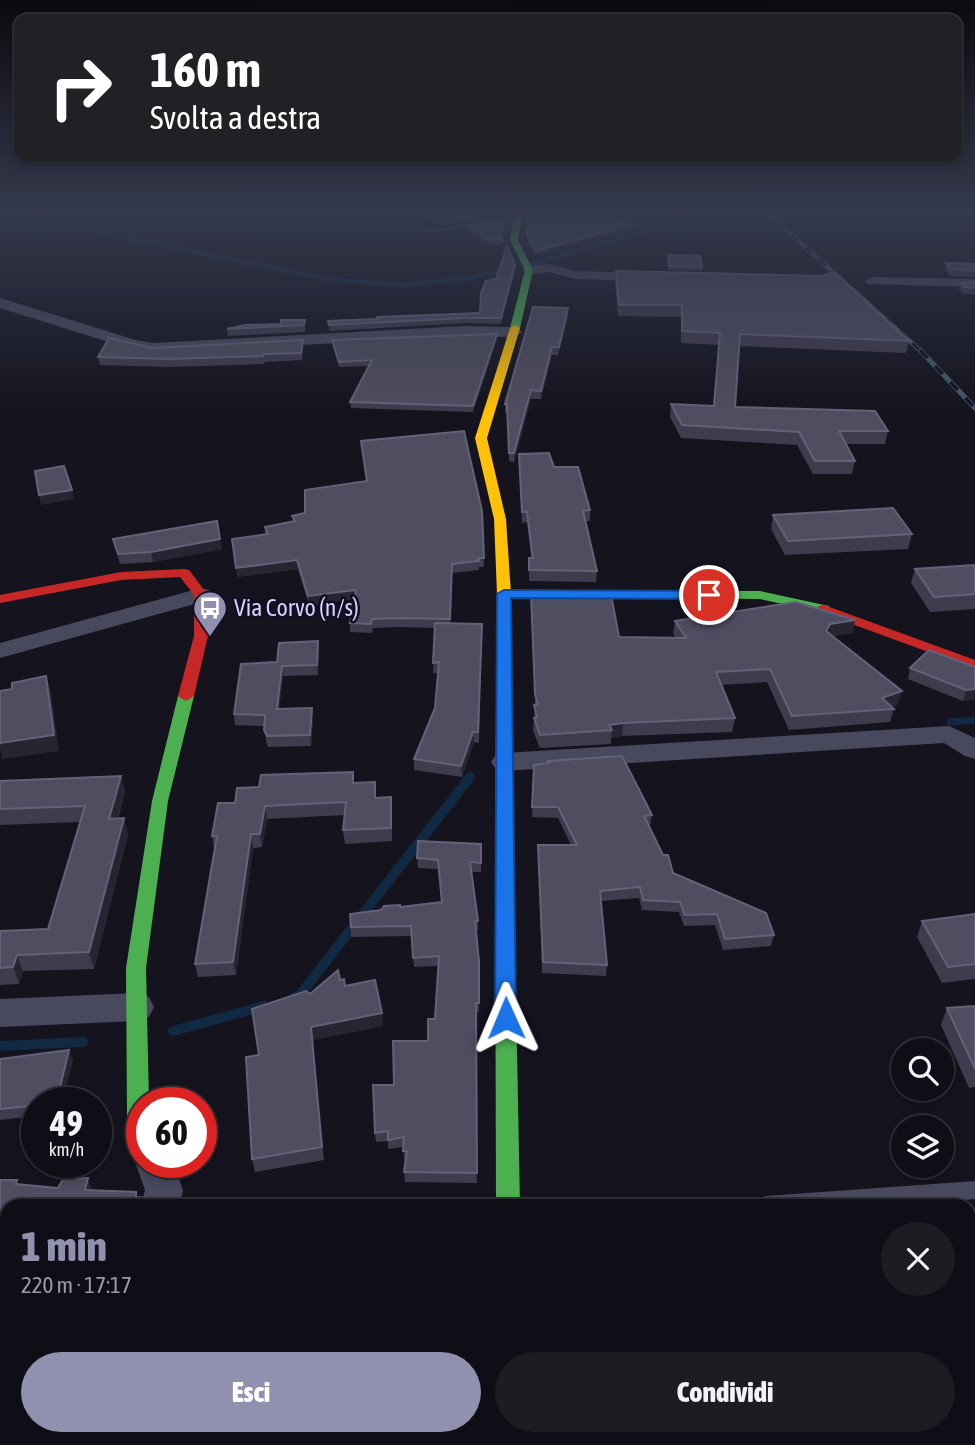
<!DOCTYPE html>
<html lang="it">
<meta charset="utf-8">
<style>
:root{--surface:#0f0e16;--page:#1d1c23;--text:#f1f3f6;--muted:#9b9ca1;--line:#2f2e35;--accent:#9190ae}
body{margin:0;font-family:"Asap Condensed",sans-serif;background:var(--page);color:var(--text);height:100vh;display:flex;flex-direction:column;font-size:26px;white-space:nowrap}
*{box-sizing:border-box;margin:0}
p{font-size:23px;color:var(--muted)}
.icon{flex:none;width:38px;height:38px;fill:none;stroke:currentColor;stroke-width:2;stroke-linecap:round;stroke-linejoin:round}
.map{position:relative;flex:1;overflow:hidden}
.sheet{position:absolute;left:0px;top:1199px;width:976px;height:247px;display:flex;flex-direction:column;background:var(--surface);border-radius:21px 21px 0 0;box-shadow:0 4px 10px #0003,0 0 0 2px var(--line)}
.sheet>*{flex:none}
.top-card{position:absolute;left:14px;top:14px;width:948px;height:147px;border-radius:14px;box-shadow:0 4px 10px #0003,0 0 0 2px var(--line);background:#202124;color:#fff;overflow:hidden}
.buttons{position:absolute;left:891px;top:1038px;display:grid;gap:14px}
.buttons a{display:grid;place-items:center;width:63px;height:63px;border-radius:50%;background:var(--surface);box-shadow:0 4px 10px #0003,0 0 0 2px var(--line);font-size:35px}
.speed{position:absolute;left:21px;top:1087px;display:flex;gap:14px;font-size:35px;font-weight:700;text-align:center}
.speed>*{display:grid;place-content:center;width:91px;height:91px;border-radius:50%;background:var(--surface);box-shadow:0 4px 10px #0003,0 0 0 2px var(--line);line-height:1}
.speed small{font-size:18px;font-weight:400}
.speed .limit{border:10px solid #d22;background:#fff;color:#111}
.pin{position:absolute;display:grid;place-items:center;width:60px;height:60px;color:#fff;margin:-30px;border:4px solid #fff;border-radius:50%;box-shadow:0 2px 7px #0007}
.me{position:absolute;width:77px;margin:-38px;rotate:359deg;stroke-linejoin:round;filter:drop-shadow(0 0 5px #0008)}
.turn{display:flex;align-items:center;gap:24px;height:147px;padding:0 21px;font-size:32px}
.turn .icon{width:91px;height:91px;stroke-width:2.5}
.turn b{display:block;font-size:49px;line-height:60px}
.round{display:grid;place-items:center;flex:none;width:74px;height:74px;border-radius:37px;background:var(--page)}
.summary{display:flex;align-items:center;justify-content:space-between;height:119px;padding:0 21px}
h1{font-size:42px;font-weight:800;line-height:52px;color:var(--accent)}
.cta{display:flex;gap:14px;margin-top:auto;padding:14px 21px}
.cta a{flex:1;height:80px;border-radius:42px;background:var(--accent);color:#fff;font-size:28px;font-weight:800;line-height:80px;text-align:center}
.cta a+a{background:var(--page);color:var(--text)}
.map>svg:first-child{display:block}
</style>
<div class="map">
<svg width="975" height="1445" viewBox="0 0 975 1445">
<rect width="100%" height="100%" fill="#14131e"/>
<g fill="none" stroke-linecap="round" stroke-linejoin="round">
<g stroke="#122944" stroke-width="4.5">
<path d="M0,216L85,229L331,280L402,285L469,278L507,269"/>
<path d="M527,265L719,211"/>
</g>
<path stroke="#122944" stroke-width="7" d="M950,722L975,720"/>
<g stroke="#122944" stroke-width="10">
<path d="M293,998L299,996L470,777"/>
<path d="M173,1031L264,1006"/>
<path d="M0,1046L83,1042"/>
</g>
<g fill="#49495e" fill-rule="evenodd">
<path d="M516,219L518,222L428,232L424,230Z"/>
<path d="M975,1181V1199L894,1206H756L759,1199L766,1196Z"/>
</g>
<g fill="#49495e" fill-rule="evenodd">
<path d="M549,264L575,271L649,273L656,277L649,281L574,279L549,272L529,274L522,270L529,266Z"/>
<path d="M872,277L975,279V287L867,284L865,281Z"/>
<path d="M0,298L136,340L153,343L465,326L514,327L522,332L514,337L465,336L153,353L128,348L0,308Z"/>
<path d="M201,588L209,590L212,595L209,600L0,658V643Z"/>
<path d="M949,726L975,738V759L965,756L944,743L505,771L495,768L491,762L495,756L505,753Z"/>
<path d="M137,993L149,997L154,1007L149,1017L137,1021L0,1027V999Z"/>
<path d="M142,1149V1162H173L183,1190L180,1206H141L145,1190L135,1162Z"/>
<rect x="0" y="1271" width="7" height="40"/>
<path d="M75,1438H120V1445H74Z"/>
</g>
<g fill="#4caf50" fill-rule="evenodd">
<path d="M515,211H523L518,240L533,270L520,328L515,331L510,328L525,270L510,240Z"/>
<path d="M504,590L760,591L829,606L831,609L824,613L760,599L499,597L497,594Z"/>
<path d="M186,691L194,696L168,801L146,968L149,1102H142V1136L134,1133L127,1116L126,968L152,801L178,696Z"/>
<path d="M504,836L510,838L513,842L520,1206H496L495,842L498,838Z"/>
<rect x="492" y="1438" width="28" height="7"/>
</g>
<path fill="#ffc107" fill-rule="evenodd" d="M515,325L520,328L487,438L506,519L511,594L513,842L510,846H498L495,842L497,594L494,519L475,438L510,328Z"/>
<g fill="#c62828" fill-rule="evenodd">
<path d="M184,569L189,570L208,595V636L194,696L186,701L178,696L194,636V595L180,577L121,580L0,603V595L121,572Z"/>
<path d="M824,605L975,660V669L819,612L817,609L819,606Z"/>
</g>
<g stroke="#425865" stroke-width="4.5">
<path id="rail-far1" d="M765,211L922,352"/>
</g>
<g stroke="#425865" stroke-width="5">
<path id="rail" d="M920,350L975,408"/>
</g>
<use href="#rail-far1" stroke="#110f22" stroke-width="2.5" stroke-dasharray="9" stroke-linecap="butt"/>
<use href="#rail" stroke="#110f22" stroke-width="3.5" stroke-dasharray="11" stroke-linecap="butt"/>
</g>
<g fill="#3e3c4d">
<path d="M419,211H509L506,218L437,226Z"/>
<path d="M504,221L502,236L503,245H487V242H481V237L466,230V225Z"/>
<path d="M632,225V230L535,256L527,240V235Z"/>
<path d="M668,255L702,267V271L669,270Z"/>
<path d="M946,263L975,264V277L950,276L945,269Z"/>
<path d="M515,265V270L501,324L465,323L329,331V325L480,313L496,279Z"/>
<path d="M616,271L909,341L906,353L739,346L735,407L888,431L885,444H846L855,461L852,474H813L797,445L681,438L670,417L671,404L713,406L719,345L681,343V317L618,316L615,282Z"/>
<path d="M975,282V294H963L959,289L961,283Z"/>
<path d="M568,308V316L558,355H552L541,399H531L514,462L509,461L507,413H505V404Z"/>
<path d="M305,320V332L228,336L227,329L281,324Z"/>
<path d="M497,339L473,412L351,408L350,402L369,366L339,367L333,346L332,340Z"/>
<path d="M303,340V347L302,360L265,362L264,364L170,367L100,365L98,357L152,348Z"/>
<path d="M361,441L482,511L484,567H479V570L452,573L450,623L482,624L479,743L474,742L462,777L414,770V759L435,708L438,673H433L435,628L399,627L373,628L372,633L350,632V623L354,599L309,605L298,569L237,577L265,534V527L293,522L292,516L305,513L366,481Z"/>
<path d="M519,454L554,467L590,510V521H586L597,571L596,582L529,581V558H531L527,522L522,523Z"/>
<path d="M773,515L912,534L908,549L785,555L771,529Z"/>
<path d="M113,539L222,549L153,562L120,564Z"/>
<path d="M975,565V609L930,612L911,583L915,569Z"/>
<path d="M531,594L619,637L676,638L673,634L675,621L853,633L833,636L898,704L892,707L894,709L890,722L789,730L767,682L721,685L735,718L732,732L622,736L611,738V744L540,748L533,731L535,705Z"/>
<path d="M318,641L319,652L318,675L283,676L279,709L313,719L311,746L268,747L266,741L265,726L235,725L234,714L277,662Z"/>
<path d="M975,667V699L963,701L908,679L910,668Z"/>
<path d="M548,761L652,815L650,826H649L663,855L673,873L774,935L771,946L723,950L715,925L684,926L679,912L642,910L639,898L601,901L607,965L606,976L542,973L538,845H571L558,818L532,817L534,765L548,763Z"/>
<path d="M121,776L125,792L118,819L124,818L128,834L94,969L23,971L19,984L0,985V931L48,929L80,822L0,825V781Z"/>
<path d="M354,783L376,798L392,810V841L345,844L343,830L345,815L267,819L262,847L253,848L236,975L198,977L195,964L214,849L212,836L235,803Z"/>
<path d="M481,844V872H472L478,921V930H476L479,961V1012L476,1013L477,1183L405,1182L404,1172L406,1160H404L403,1147L388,1149V1141L376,1142L375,1133L394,1085L428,1041L435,1019L438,966L414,967L411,936L351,937L350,914L441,902L438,869L418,868L417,858Z"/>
<path d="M975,914V979L942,983L917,937L922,921Z"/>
<path d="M340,980L345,986L382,1013L383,1026L312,1040L324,1160L255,1172L252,1159L259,1055L310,994Z"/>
<path d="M975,1006V1087L969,1088L941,1025L947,1008Z"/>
<path d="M0,1059L73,1061L37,1102V1116L0,1120Z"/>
<path d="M0,1180L19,1185L58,1188L92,1189V1190L7,1206V1272L5,1269H0Z"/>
<path d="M970,1289L975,1303L970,1313Z"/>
<path d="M7,1391V1427H5L0,1418Z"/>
<path d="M649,1438H890L892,1445H648Z"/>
</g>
<g fill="#272532">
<path d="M509,211L506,218L437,226L436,221Z"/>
<path d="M632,225V230L535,256L536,251Z"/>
<path d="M515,265V270L501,324V318Z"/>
<path d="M568,308V316L558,355L559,347Z"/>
<path d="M497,334V339L473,412V406Z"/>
<path d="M552,347V355L541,399V391Z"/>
<path d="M531,390V399L514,462V453Z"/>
<path d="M72,490L74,499L41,505L39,495Z"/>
<path d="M220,539L222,549L153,562L151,552Z"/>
<path d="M297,560L298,569L237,577L236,568Z"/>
<path d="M356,590L357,599L309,605L308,596Z"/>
<path d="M855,620L853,633L827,637L826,631L830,624Z"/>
<path d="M318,641L319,652L318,675L317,665Z"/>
<path d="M282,666L283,676L278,720L277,709Z"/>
<path d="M46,676L51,692L59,751L3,759L0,749V743Z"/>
<path d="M975,689V699L963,701L966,690Z"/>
<path d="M902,691L898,704L883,709L882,698Z"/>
<path d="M312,708L313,719L311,746L310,735Z"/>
<path d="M623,723L622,736L611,738L612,730L609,725Z"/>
<path d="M473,732L474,742L462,777L461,766Z"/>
<path d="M121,776L125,792L113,835L109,819Z"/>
<path d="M265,806L267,819L262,847L260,834Z"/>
<path d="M124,818L128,834L94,969L89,952Z"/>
<path d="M251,834L253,848L236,975L233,962Z"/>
<path d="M17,955L23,971L19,984L13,967Z"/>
<path d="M382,1013L383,1026L312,1040L324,1160L311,1027Z"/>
<path d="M69,1050L73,1061L62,1102H49Z"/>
<path d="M88,1178L92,1189L89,1200L85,1190Z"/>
<rect x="321" y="1438" width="3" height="7"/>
</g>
<g fill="#4f4d60" stroke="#646278" stroke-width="2">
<path d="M424,211H507L506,213L436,221Z"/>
<path d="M529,211H593L632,225L536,251L527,235Z"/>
<path d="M504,221L501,234L503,240L487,239V237H481V232L466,225Z"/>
<path d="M507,246L515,265L501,318H465L329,325L328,321L378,319L377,317L480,313L481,293L486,281L496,279Z"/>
<path d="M668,255L700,256L702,267L669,266Z"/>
<path d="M946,263L975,264V271L951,269Z"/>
<path d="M616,271L821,276L834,272L909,341L740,334L735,407L875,411L888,431H839L855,461H815L799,432L682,425L671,404L714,406L720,333L682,331V305H619Z"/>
<path d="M975,282V288L964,287L961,283Z"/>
<path d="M533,307L568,308L559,347H552L541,391L531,390L514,453H509L507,404H505Z"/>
<path d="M281,320H305L304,325L227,329L245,325L281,324Z"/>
<path d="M497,334L473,406L350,402L372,360L339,362L332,340Z"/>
<path d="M109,338L152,348L303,340L301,353L264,354L263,356L168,359L98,357Z"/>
<path d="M464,431L482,511L484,558H478L479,561L452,564L450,619L398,618L372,619L371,624L350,623L356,590L308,596L297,560L236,568L232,539L268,534L265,527L295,521L292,516L305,513V490L367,481L361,441Z"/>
<path d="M549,453L554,467H578L590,510L583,511L597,571L529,570V558H533L527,512H522L519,454Z"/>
<path d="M64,466L72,490L39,495L35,471Z"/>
<path d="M893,508L912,534L788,541L773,515Z"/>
<path d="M217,521L220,539L151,552L118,554L113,539Z"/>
<path d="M975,565V594L934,597L915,569Z"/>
<path d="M531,594H611L619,637L686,638L675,621L796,602L855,620L830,624L826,631L902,691L882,698L894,709L792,716L770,669L716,672L735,718L623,723L609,725L612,730L540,735L534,718L537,717L534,705L538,704L535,694Z"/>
<path d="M435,623L482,624L478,732H473L461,766L414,759L435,708L439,662L433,663Z"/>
<path d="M318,641L317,665L282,666L277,709L312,708L310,735L267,736L264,730L265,715L234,714L241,664L277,662L279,643Z"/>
<path d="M929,650L975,667V689L966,690L910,668Z"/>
<path d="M46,676L54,735L0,743V691L12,689V683Z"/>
<path d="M622,756L652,815L644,816L663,855H668L673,873L766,913L774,935L725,939L717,914L685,915L680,902L643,900L640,887L600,891L607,965L543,962L538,845H577L558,807H532L534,765L549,763L548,761Z"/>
<path d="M353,772V783L375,782V798L391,797V828L343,830L346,802L265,806L260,834H251L233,962L195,964L217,836H212L218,803H235L237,788L259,787L261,775Z"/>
<path d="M121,776L109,819L124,818L89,952L17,955L13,967L0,968V931L48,929L85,806L0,809V781Z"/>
<path d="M418,841L481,844V863L470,862L478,921H475L479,961V1003H476L477,1173L404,1172L407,1151H403L404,1137L388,1140V1131L375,1133L373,1085H394L393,1041H428V1019H435L439,956L413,958L411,926L351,927L350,914L381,910L384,906L400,905V907L442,902L438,860L417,858Z"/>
<path d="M975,914V964L948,967L922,921Z"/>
<path d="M338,970L340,980L344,979L345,986L375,980L382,1013L311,1027L322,1147L252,1159L246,1057L259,1055L252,1009L306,991L310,994Z"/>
<path d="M975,1006V1069L947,1008Z"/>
<path d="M69,1050L57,1100L49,1102H37V1105L0,1109V1059Z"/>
<path d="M88,1178L85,1190L136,1192V1197L146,1198L144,1206H7V1268L5,1267L2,1258L0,1259V1180H17L16,1184L58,1188L63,1179Z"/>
<path d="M970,1289L975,1303H970Z"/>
<path d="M7,1391V1418L0,1417V1415Z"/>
<rect x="285" y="1438" width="36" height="7"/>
<path d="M372,1438H473L474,1445H372Z"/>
<path d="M651,1438H890L892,1445H652Z"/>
</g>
<linearGradient id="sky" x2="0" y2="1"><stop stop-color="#0b0a10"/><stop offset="0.51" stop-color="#34394c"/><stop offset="1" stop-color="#34394c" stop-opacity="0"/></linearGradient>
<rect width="975" height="413" fill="url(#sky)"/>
<path fill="#1a73e8" stroke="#114b97" stroke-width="2" d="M504,590L709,591L716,595L709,599L511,598L516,1018L513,1024L506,1026L498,1024L495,1018L497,594Z"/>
<defs>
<g id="bus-pin" transform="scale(1.75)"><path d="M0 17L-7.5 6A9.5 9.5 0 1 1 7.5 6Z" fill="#9190ae" stroke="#110f22"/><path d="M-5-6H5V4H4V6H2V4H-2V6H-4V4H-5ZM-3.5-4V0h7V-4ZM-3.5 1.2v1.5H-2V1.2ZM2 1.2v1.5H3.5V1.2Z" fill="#fff"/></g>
</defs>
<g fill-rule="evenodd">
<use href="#bus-pin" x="210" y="608"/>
</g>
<g text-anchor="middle" stroke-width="5" stroke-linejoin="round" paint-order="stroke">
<g font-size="24" fill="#d5d3fc" stroke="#110f22" text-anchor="start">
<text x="234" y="616">Via Corvo (n/s)</text>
</g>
</g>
</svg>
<div class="buttons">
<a><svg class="icon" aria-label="search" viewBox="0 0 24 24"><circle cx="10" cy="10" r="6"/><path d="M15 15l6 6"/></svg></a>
<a><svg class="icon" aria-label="layers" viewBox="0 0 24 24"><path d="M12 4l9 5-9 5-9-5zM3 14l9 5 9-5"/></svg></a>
</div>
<div class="speed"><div>49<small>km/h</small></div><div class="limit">60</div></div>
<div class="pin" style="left:709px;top:595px;background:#d93025"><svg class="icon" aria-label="arrive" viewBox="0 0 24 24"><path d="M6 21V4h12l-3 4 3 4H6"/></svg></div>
<svg class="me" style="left:506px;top:1018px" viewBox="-20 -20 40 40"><path d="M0-17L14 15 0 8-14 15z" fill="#1a73e8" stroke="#fff" stroke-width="4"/></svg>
<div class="top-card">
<div class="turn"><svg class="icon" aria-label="right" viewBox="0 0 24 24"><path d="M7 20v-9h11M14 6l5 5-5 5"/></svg><div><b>160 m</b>Svolta a destra</div></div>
</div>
<section class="sheet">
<div class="summary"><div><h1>1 min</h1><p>220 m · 17:17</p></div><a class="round"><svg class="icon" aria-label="close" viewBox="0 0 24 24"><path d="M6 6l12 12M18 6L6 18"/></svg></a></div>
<div class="cta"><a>Esci</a><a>Condividi</a></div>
</section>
</div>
